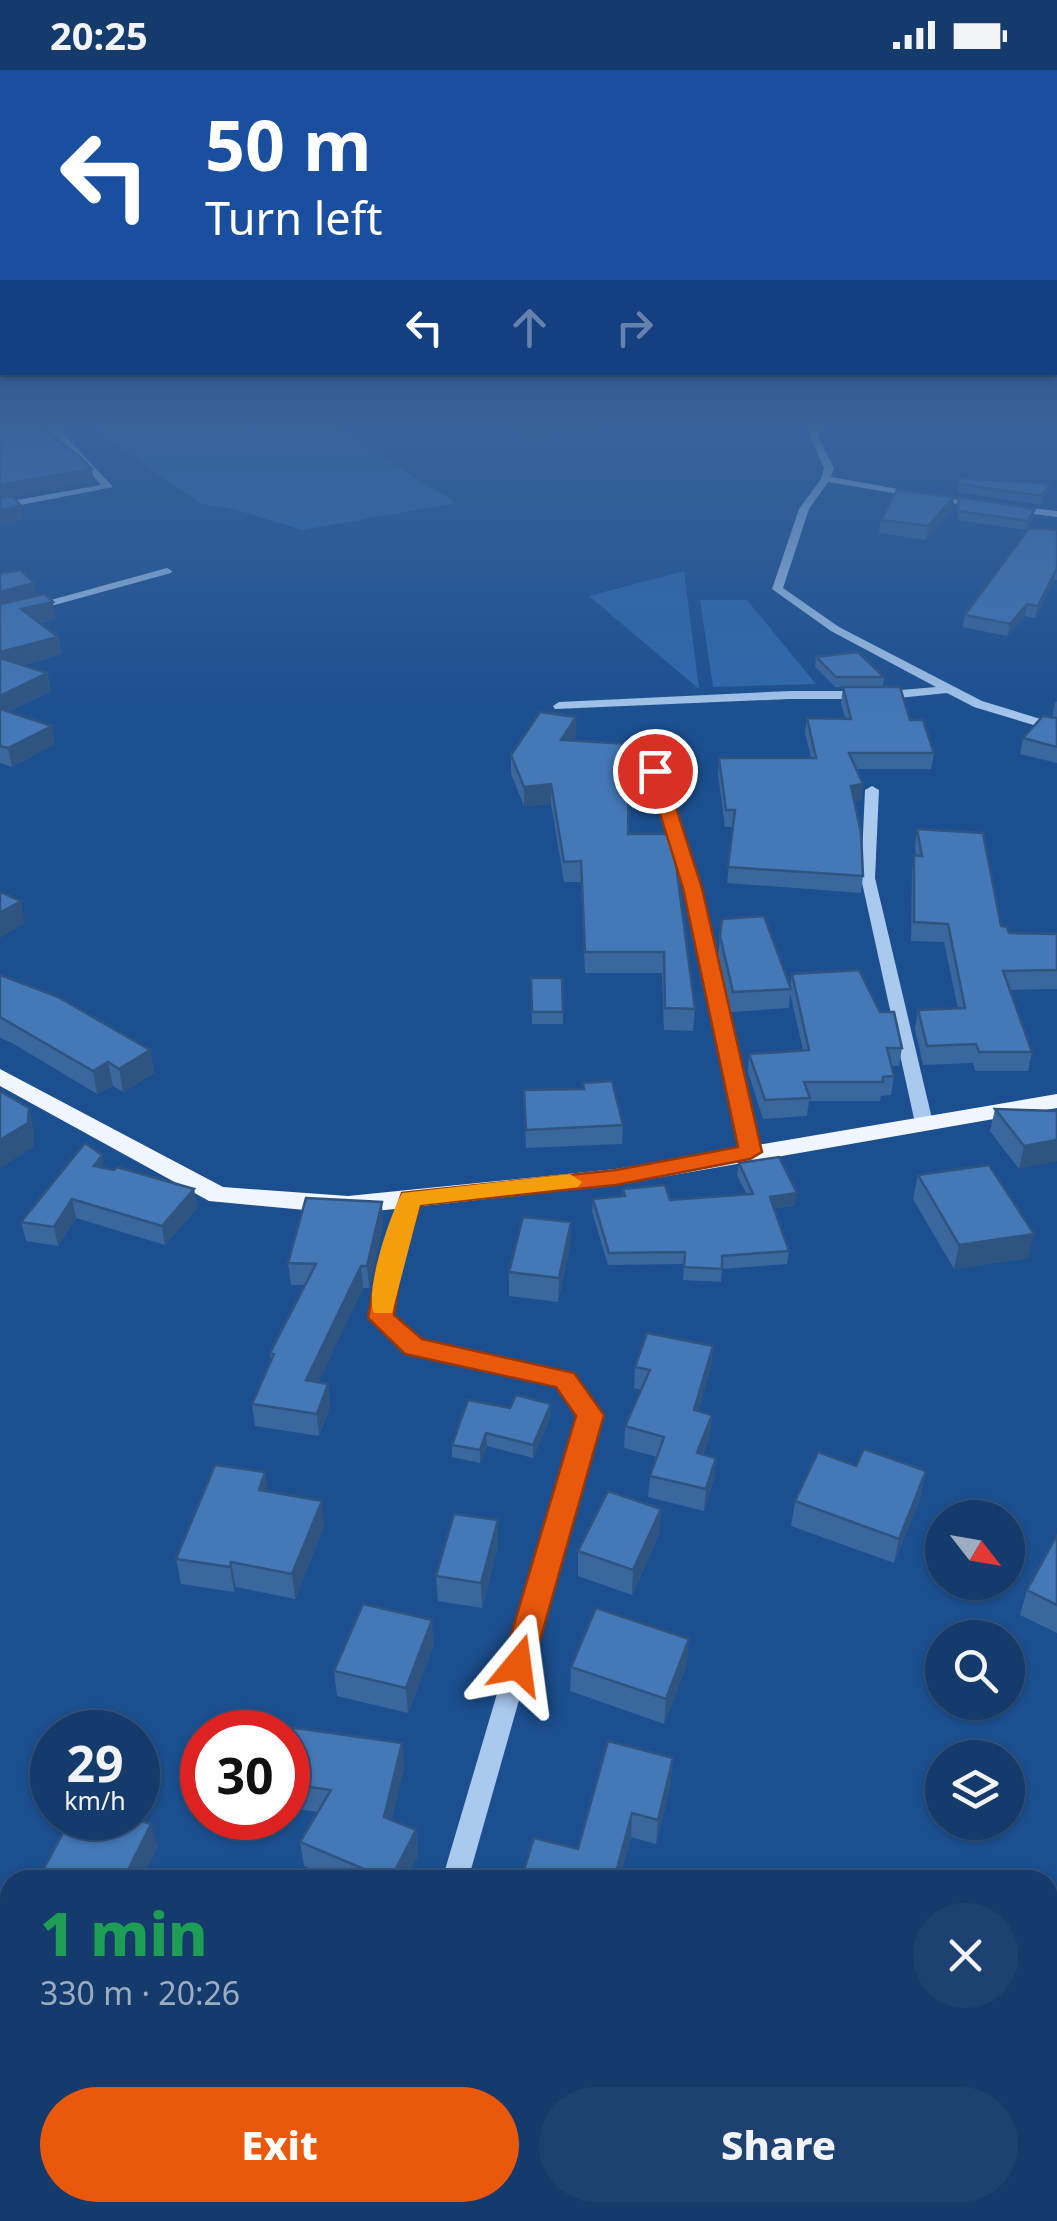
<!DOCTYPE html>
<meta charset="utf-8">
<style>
:root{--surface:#143b6b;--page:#1d4271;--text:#f1f3f6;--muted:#9dadc1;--line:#33557e;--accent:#ea580c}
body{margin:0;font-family:"Noto Sans",sans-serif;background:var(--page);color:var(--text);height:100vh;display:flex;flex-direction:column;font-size:38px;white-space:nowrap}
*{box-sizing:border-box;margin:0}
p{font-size:32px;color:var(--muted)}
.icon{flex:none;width:55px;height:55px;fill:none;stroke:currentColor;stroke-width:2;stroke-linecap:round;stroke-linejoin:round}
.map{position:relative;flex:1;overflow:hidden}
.side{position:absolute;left:0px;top:1800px;width:1058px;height:352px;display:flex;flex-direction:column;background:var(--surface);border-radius:30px 30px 0 0;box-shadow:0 2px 8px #0004,0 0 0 2px var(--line)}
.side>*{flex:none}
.top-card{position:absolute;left:0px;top:0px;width:1058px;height:305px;box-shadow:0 2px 8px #0004,0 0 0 2px var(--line);background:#1a4fa0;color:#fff;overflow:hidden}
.needle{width:65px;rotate:121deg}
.fabs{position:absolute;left:925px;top:1430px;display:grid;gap:20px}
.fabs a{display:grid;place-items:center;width:100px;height:100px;border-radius:50%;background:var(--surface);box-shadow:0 2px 8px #0004,0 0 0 2px var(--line);font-size:50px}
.speed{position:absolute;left:30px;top:1640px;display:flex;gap:20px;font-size:50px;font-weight:700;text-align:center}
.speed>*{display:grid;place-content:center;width:130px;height:130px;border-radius:50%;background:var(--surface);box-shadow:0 2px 8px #0004,0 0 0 2px var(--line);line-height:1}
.speed small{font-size:25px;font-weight:400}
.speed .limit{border:15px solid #d22;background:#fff;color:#111}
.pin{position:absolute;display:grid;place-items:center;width:85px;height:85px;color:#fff;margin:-42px;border:5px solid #fff;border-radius:50%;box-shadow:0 2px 10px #0007}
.me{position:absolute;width:110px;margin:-55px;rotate:16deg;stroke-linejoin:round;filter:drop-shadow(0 0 8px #0008)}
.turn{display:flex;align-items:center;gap:35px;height:210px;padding:0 40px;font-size:45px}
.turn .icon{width:130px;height:130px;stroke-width:2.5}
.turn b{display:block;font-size:70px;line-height:85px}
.lanes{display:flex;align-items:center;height:95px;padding:0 40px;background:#0003;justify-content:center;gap:50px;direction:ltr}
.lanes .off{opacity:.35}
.round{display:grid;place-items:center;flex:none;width:105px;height:105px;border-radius:52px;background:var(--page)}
.summary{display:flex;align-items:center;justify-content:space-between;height:170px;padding:0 40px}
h1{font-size:60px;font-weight:800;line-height:75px;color:#1e9e55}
.action{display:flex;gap:20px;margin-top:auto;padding:20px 40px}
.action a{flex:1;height:115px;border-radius:60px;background:var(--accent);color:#fff;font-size:40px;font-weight:800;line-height:115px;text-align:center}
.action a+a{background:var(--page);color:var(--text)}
.status{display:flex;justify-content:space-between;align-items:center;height:70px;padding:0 50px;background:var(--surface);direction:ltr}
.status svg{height:28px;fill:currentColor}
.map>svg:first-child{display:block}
</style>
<div class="status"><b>20:25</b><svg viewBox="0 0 49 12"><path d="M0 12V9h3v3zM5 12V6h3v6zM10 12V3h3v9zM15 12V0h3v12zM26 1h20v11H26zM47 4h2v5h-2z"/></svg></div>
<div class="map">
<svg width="1057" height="2151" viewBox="0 0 1057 2151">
<rect width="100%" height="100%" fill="#1b4f8f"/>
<g fill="#2e69ad">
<path d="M94,359H339L456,433L302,460L237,440L200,433Z"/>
<path d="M684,501L699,619L589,526Z"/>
<path d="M700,530H747L816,614L713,617Z"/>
</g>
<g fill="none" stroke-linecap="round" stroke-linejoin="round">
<g fill="#a9c9ee" fill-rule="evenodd">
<path d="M50,359H59L113,417L0,439V433L101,415Z"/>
<path d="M812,359H820L819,369L834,398L831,407L987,435L982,438L828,412L809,439L783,518L839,557L982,631L1057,654V662L974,637L947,623L889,629H790L555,639L553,636L559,632L790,621H889L936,617L831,561L772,519L799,439L821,409L824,398L811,369Z"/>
<path d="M1013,436L1057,441V447L1010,441L1008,439Z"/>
<path d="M167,498L172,501L171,503L0,550V544Z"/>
<path d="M655,697L661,701L699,817L759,1082L750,1088L741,1082L685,817L649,701Z"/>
<path d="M872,716L879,720L875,808L933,1053L924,1058L915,1053L861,808L865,720Z"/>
<path d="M410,1123L419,1129L399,1197L391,1246L420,1271L571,1305L600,1345L468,1810H442L579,1346L557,1316L407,1282L374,1253L371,1248L379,1197L401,1129Z"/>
</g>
<path fill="#f0f6ff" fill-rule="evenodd" d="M0,999L223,1117L348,1126L616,1099L1057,1024V1038L616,1115L348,1144L209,1131L0,1016Z"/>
</g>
<g fill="#3a679d">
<path d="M513,359H599V363L523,370Z"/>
<path d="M959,408L1050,414L1048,422L1041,435L957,422Z"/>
<path d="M959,427L1035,439L1033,447L1026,460L957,450Z"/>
<path d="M952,440L926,470L879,463L881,450Z"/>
<path d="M1057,460V510H1054L1035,548L1025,546L1007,566L963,557L965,545Z"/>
<path d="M0,503L34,513L36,526L56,549L40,553L58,567L61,584L23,595L47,603L51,621L8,642L55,674L12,697L0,693Z"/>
<path d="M816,587L884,607L883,617L910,650L934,683L931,699H856L863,714L861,730L854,731L863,806L861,823L727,813L733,757H725L718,704L719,688H811L805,663L807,648H845L841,633L843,617H856H835L815,597Z"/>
<path d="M1057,631V693L1020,684L1023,668L1052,647L1055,633Z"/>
<path d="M576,647V666L573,671L628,764L695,939L693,961L664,960L662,903H585L581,812H564L551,734L524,736L511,704V685Z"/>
<path d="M917,759L1001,856L1009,863L1057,864V919L1010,920L1032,982L1028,1001H975L973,993L923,995L915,959L918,940L958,939L944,872L911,871L912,804L914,785L916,786L915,777Z"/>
<path d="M722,849L790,918L792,904L880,942L902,978L899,996H892L894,1006L891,1025L881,1026L880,1031H809L807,1046L763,1049L748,1002L749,984L803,980L790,923L789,938L731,942L718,885Z"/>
<path d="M0,905L150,980L154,1003L123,1022L113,1016L97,1024L12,973L0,968Z"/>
<path d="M531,908H562L563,954H532Z"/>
<path d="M583,1013L623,1055L622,1074L526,1078L524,1020L583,1019Z"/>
<path d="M995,1039L1057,1041L1019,1099L990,1061Z"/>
<path d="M739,1093L795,1136L774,1138L789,1181L787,1194L722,1199L721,1212L683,1210L684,1194L608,1195L592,1142L593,1129L623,1126V1119L670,1130L747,1125L737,1105Z"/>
<path d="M104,1098L194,1119L197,1138L165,1175L76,1148L58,1176L26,1171L21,1152Z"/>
<path d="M918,1105L1028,1188L954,1199L913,1129Z"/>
<path d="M571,1152L570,1176L558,1232L509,1226V1202Z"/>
<path d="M383,1154L369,1218H363L318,1312L328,1314L330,1336L319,1366L255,1356L252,1334L271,1291L270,1283L305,1215H291L288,1193Z"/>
<path d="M713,1276L711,1297L698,1341L712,1345L710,1366L703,1384L716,1388L714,1409L704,1441L648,1427L650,1406L657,1387L624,1378L625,1356L641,1320L634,1318L635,1297Z"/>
<path d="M551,1334V1346L533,1388L487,1376L480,1393L452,1387V1375L510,1338Z"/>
<path d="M268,1422L324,1456L295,1529L236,1517L234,1522L181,1514L176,1489Z"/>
<path d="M921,1426L894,1493L791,1456L795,1431Z"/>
<path d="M661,1439L659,1464L632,1525L578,1506V1481Z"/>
<path d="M498,1450V1475L482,1538L438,1531L436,1506Z"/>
<path d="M1057,1465V1563L1020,1545L1027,1520Z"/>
<path d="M434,1574L408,1643L337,1626L334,1601Z"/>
<path d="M687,1594L664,1654L570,1621L571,1597Z"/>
<path d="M288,1662L402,1673L404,1698L391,1750L416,1760L418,1785L405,1810H336L304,1796L300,1772L318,1742L288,1738Z"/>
<path d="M671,1713L656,1774L631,1767L619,1810H521L578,1779Z"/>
<path d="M1048,1843L1057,1847V2006L1051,2020L1048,2019Z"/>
<path d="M10,1905V1932L3,1914Z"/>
<path d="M10,2010V2035L3,2019Z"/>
</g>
<g fill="#305480">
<path d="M523,359H599V363L523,370Z"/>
<path d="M92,399L94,412L0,429V415Z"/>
<path d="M1050,414L1048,422L1041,435L1042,426Z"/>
<path d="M954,427L952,440L926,470L928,456Z"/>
<path d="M21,436L23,450L0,454V440Z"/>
<path d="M1035,439L1033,447L1026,460L1028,451Z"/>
<path d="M1056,498L1054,510L1035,548L1038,536Z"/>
<path d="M34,513L37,530L0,540V522Z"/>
<path d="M53,532L56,549L24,556L21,539Z"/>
<path d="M1027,534L1025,546L1007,566L1010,554Z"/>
<path d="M58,567L61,584L0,601V582Z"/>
<path d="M47,603L51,621L0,646V626Z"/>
<path d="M576,647V666L560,689L561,670Z"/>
<path d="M52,656L55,674L12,697L8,678Z"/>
<path d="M551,714V734L524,736V717Z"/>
<path d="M863,714L861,730L849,732L851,716Z"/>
<path d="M21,831L25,853L0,868V843Z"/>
<path d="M150,980L154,1003L123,1022L119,999Z"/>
<path d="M108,992L113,1016L97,1024L93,1001Z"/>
<path d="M29,1038L34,1062V1077L0,1098V1070Z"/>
<path d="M1057,1070V1091L1019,1099L1024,1076Z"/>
<path d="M102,1085L105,1104L94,1096Z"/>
<path d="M194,1119L197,1138L165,1175L162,1156Z"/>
<path d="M797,1123L795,1136L769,1139L770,1127Z"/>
<path d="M72,1129L76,1148L58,1176L54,1157Z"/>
<path d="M382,1132L383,1154L369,1218L367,1196Z"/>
<path d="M571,1152L570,1176L558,1232L559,1208Z"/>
<path d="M1034,1164L1028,1188L954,1199L959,1175Z"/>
<path d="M361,1196L363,1218L309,1333L306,1310Z"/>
<path d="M713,1276L711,1297L693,1362L694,1340Z"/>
<path d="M328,1314L330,1336L319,1366L317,1344Z"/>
<path d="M551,1334V1346L533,1388V1375Z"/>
<path d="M712,1345L710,1366L695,1404L697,1383Z"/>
<path d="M486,1363L487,1376L480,1393V1380Z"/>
<path d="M716,1388L714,1409L704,1441L706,1419Z"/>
<path d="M926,1401L921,1426L894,1493L899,1469Z"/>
<path d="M265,1402L269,1427L259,1420Z"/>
<path d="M322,1431L324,1456L295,1529L292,1504Z"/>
<path d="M661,1439L659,1464L632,1525L633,1500Z"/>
<path d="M498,1450V1475L482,1538L481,1513Z"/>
<path d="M231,1492L236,1517L234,1522L230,1497Z"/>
<path d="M432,1550L434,1574L408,1643L406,1618Z"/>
<path d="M689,1569L687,1594L664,1654L666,1629Z"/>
<path d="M402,1673L404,1698L387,1771L384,1747Z"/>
<path d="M673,1688L671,1713L656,1774L658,1750Z"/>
<path d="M632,1743L631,1767L619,1810H614Z"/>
<path d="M151,1754L158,1777L141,1810H123Z"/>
<path d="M416,1760L418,1785L405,1810H390Z"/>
</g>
<g fill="#4478b7" stroke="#305480" stroke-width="2.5">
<path d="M0,359H41L78,385L92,399L0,415Z"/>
<path d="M959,408L1050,414L1042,426L959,414Z"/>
<path d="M897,420L954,427L928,456L881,450Z"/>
<path d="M12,426L21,436L0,440V428Z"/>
<path d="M959,427L1035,439L1028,451L958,441Z"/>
<path d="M1029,458L1057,460V498L1038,536L1027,534L1010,554L965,545Z"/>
<path d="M21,500L34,513L0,522V503Z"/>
<path d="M45,524L53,532L21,539L58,567L0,582V534Z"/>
<path d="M858,582L884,607H836L816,587Z"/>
<path d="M0,588L47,603L0,626Z"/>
<path d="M843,617H900L910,650H923L934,683H849L863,714L851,716L861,763L863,806L728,797L735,740H726L719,688H816L807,648L851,649Z"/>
<path d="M0,639L52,656L8,678L0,676Z"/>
<path d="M540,642L576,647L561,670L629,674L628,764H672L695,939L665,938L664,882H585L581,791L564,792L551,714L524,717L511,685Z"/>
<path d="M1043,646L1057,648V677L1023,668Z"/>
<path d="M917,759L983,763L1001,856L1007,857L1009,863L1057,864V900L1003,901L1032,982H979L976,974L927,976L918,940L965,938L948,854L914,852V785L922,786Z"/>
<path d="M0,822L21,831L0,843Z"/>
<path d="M764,846L791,919L733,922L720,866L722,849Z"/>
<path d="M859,900L880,942H894L902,978H887L894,1006L883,1007V1012H804L810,1028L765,1030L749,984L809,980L792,904Z"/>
<path d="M0,905L58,927L150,980L119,999L108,992L93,1001L0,947Z"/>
<path d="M531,908H562L563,942H532Z"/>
<path d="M612,1011L623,1055L526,1060L524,1020L584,1019L583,1013Z"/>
<path d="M0,1021L29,1038L28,1053L0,1070Z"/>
<path d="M995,1039L1057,1041V1070L1024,1076Z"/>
<path d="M85,1073L102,1085L94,1096L114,1100L117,1097L194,1119L162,1156L72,1129L54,1157L21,1152Z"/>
<path d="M779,1087L797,1123L770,1127L789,1181L722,1186V1199L684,1197L685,1182L609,1183L593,1129L625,1126L623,1119L665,1115L670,1130L753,1124L739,1093Z"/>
<path d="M989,1095L1034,1164L959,1175L918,1105Z"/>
<path d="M306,1128L382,1132L367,1196H361L306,1310L328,1314L317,1344L252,1334L274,1284L270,1283L316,1194L288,1193Z"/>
<path d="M523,1147L571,1152L559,1208L509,1202Z"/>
<path d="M647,1263L713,1276L694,1340L712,1345L697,1383L716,1388L706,1419L650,1406L664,1367L625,1356L650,1300L635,1297Z"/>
<path d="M516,1325L551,1334L533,1375L486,1363L480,1380L452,1375L468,1330L510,1338Z"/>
<path d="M864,1379L926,1401L899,1469L795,1431L818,1382L856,1396Z"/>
<path d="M215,1395L265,1402L259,1420L322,1431L292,1504L231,1492L230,1497L176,1489Z"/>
<path d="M608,1421L661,1439L633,1500L578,1481Z"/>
<path d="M454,1444L498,1450L481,1513L436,1506Z"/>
<path d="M1057,1465V1535L1027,1520Z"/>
<path d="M363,1534L432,1550L406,1618L334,1601Z"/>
<path d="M596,1538L689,1569L666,1629L571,1597Z"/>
<path d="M274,1655L402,1673L384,1747L416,1760L390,1810L300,1772L331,1720L288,1714V1662H272Z"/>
<path d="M608,1671L673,1688L658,1750L632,1743L614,1810H521L534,1768L578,1779Z"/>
<path d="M71,1748H130L151,1754L123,1810H38Z"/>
<path d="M1048,1843L1057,1847V1996L1048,1992Z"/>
<path d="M10,1905V1919L3,1914Z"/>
<path d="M10,2010V2024L3,2019Z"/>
<path d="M525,2142H678L676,2151H523Z"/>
</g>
<linearGradient id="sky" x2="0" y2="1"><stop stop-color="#0f2b4f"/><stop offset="0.54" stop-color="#39639b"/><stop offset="1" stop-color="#39639b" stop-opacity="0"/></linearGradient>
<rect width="1057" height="660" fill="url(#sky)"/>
<path fill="#ea580c" stroke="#983908" stroke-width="2.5" d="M655,696L664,701L702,818L762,1082L750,1089L616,1115L420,1135L401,1197L394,1245L422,1269L574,1303L604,1345L533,1595L529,1605L518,1609L506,1605L502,1595L576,1346L556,1317L405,1284L368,1248L377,1197L402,1123L616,1100L738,1077L683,818L647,701Z"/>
<path fill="#f59e0b" d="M570,1104L582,1112L578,1117L420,1135L392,1243H374C364,1222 390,1145 402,1123Z"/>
</svg>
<div class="fabs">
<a><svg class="needle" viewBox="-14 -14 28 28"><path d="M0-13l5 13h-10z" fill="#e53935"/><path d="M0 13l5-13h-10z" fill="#9dadc1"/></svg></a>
<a><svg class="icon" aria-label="search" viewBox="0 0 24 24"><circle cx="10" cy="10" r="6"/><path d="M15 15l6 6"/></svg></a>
<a><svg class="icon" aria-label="layers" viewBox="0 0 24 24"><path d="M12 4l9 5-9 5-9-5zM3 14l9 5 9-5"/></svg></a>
</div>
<div class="speed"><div>29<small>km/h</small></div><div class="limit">30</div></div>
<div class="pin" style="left:655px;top:701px;background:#d93025"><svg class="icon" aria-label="arrive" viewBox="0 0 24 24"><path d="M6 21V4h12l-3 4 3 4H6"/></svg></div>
<svg class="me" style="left:518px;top:1595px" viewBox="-20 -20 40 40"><path d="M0-17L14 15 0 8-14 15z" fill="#ea580c" stroke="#fff" stroke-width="4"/></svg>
<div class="top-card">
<div class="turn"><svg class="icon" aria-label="left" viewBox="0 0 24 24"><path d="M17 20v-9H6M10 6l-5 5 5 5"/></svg><div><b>50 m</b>Turn left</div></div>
<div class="lanes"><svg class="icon" aria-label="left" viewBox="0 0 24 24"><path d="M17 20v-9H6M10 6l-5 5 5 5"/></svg><svg class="icon off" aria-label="ahead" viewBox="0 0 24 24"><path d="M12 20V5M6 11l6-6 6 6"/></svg><svg class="icon off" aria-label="right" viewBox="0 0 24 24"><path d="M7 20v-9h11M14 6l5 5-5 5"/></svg></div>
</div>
<section class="side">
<div class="summary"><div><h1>1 min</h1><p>330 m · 20:26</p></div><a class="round"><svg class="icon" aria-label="close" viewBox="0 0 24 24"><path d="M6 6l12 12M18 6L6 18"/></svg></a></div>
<div class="action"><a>Exit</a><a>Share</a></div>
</section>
</div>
